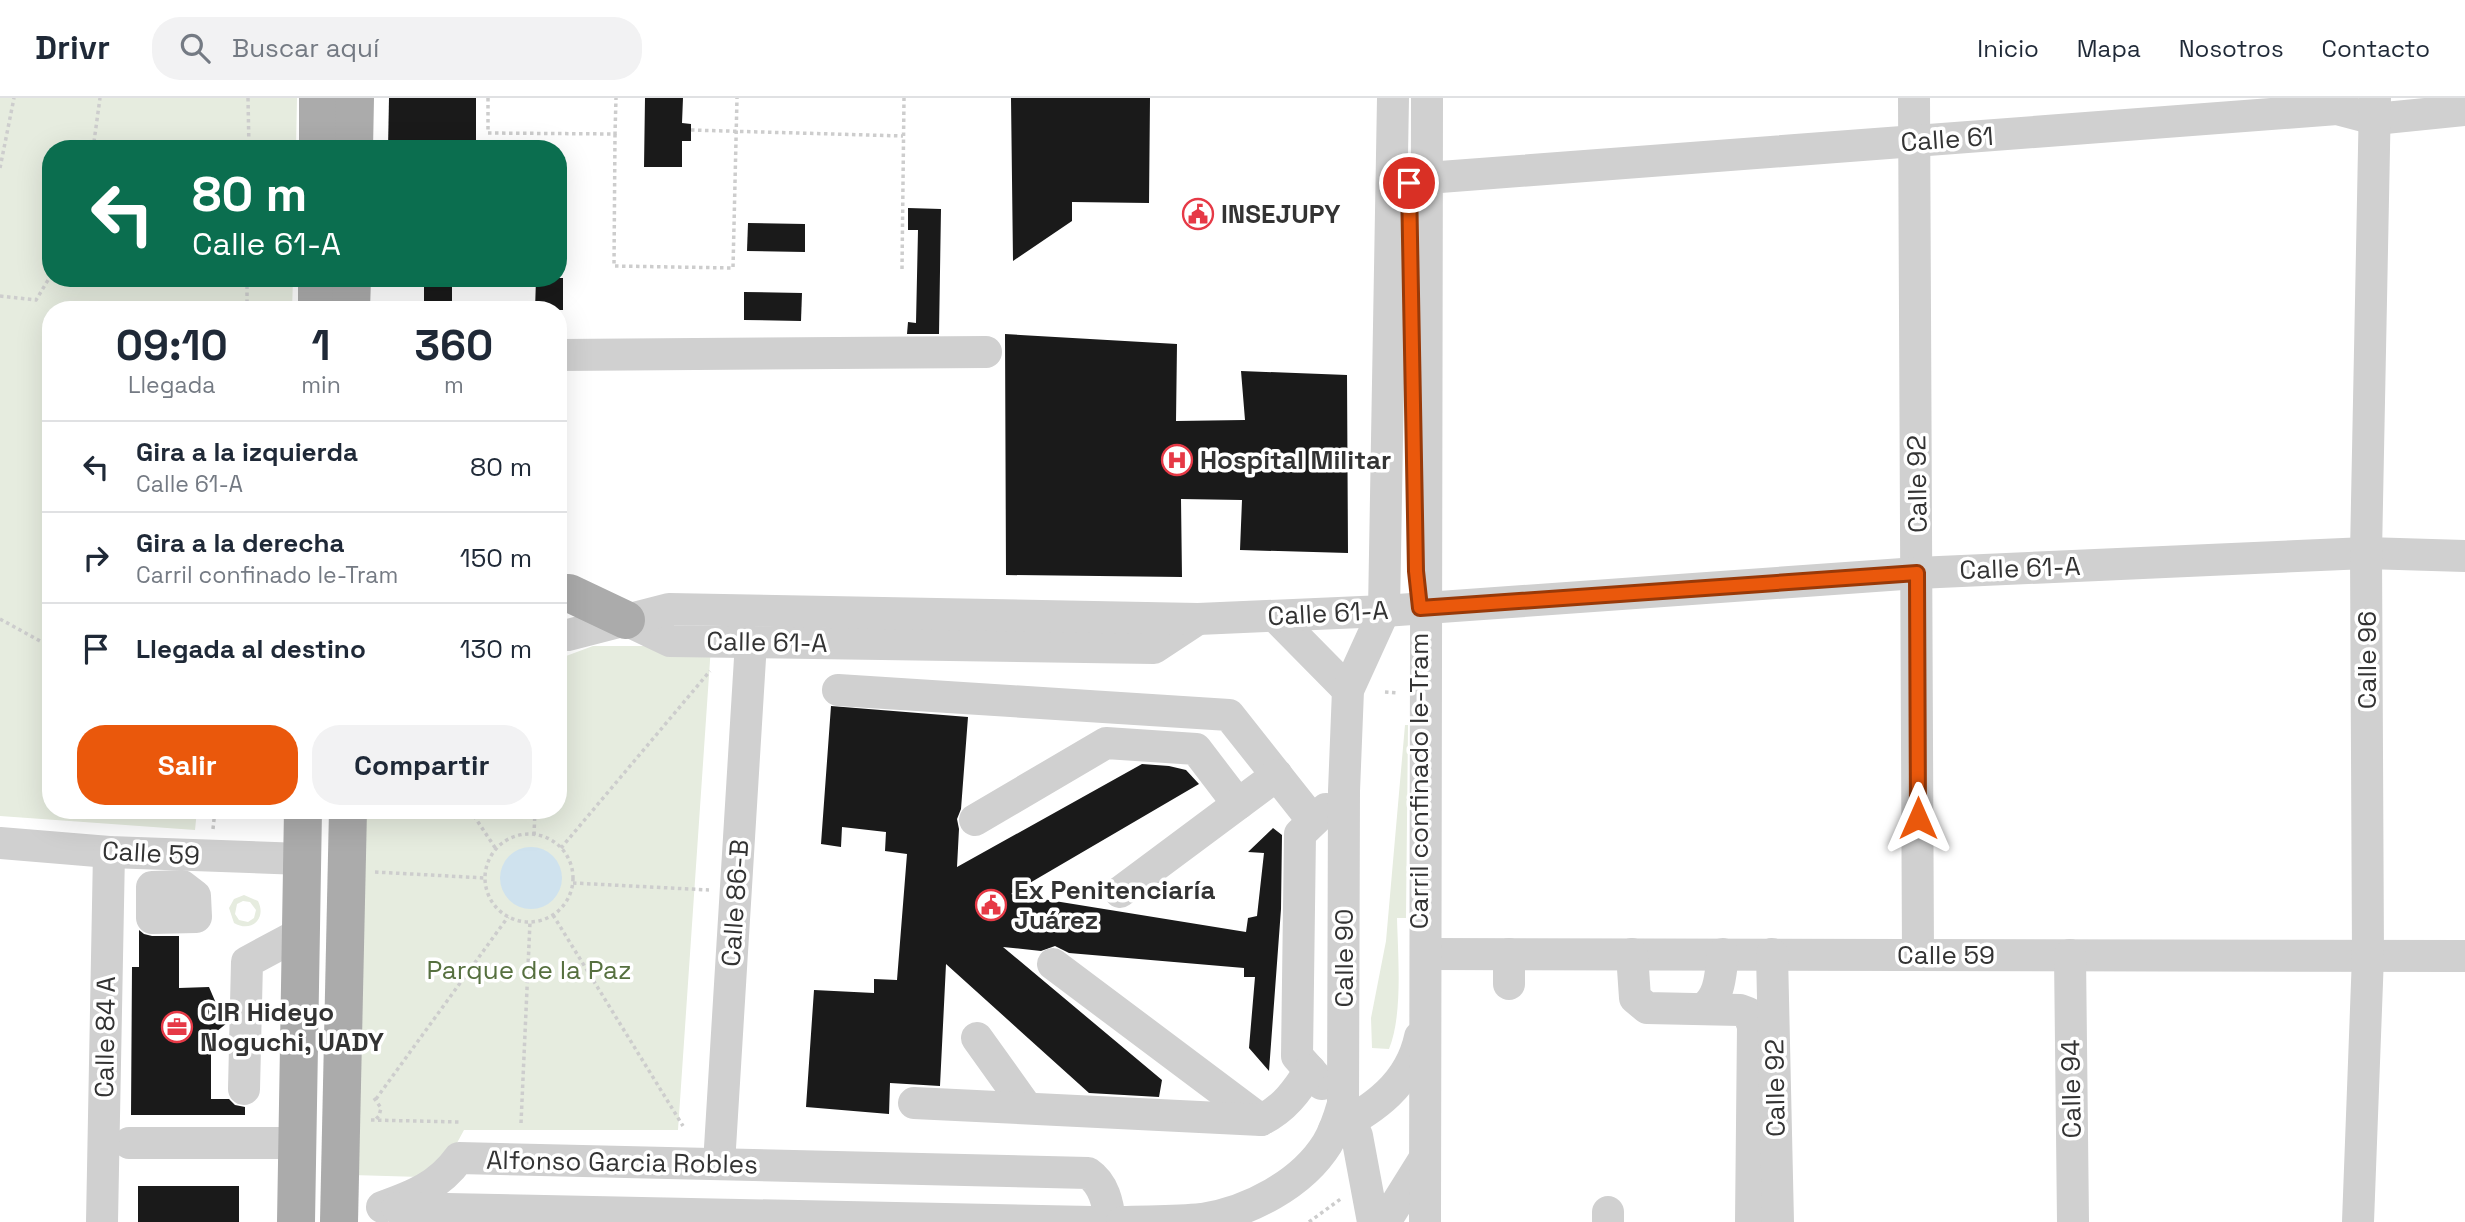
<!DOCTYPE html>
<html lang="es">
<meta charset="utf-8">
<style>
:root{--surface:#fff;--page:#f2f2f3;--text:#1f2937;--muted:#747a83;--line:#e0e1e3;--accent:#ea580c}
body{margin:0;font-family:"Space Grotesk",sans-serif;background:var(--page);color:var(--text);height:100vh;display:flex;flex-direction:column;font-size:26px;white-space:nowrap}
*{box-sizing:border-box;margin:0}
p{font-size:23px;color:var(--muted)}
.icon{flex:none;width:38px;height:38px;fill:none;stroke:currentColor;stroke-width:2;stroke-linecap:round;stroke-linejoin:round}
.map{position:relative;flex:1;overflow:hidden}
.drawer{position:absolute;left:42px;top:203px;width:525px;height:518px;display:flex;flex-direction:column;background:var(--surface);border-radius:28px;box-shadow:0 7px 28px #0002}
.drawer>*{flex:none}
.guide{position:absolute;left:42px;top:42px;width:525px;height:147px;border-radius:28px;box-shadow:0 7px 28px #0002;background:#0b6e4f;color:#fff;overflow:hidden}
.pin{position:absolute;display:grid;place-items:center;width:60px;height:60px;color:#fff;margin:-30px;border:4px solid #fff;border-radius:50%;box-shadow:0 2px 7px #0007}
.me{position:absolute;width:77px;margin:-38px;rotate:0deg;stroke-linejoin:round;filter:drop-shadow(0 0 5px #0008)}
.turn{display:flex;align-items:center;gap:24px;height:147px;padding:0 35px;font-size:32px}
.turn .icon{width:91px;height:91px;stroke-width:2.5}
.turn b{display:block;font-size:49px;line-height:60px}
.eta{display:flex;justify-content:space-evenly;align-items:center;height:119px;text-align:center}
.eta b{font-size:42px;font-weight:600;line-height:49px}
.primary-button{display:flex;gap:14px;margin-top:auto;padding:14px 35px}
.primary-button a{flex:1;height:80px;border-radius:28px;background:var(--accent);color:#fff;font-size:28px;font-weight:600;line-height:80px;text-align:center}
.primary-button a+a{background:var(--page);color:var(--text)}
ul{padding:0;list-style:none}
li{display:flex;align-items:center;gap:21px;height:91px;padding:0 35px;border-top:2px solid var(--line)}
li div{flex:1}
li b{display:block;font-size:26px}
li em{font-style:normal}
header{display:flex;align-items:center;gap:42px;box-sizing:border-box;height:98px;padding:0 35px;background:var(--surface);border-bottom:2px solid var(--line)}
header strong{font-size:33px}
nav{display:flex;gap:38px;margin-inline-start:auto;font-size:24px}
.search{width:490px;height:63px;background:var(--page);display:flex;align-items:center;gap:18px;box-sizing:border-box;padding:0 24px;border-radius:28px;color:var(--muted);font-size:26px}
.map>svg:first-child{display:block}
</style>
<header>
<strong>Drivr</strong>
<div class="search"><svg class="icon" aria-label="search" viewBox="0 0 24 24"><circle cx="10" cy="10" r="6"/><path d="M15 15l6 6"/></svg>Buscar aquí</div>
<nav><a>Inicio</a><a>Mapa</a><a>Nosotros</a><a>Contacto</a></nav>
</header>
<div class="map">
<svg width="2465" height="1124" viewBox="0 0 2465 1124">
<rect width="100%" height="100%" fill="#fff"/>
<g fill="#e6ecdf" fill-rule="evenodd">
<path d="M0,0H297L296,51H51V180H293L292,212H51V712H197L195,732L0,718Z"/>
<path d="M593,548H711L678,1032H464L444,1069L421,1079L352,1077L358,712H558V561Z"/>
<path d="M1405,627H1408L1406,820H1397C1398,858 1403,917 1389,951L1372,950L1371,920L1386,843Z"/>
<path d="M244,797L258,803C267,821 251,835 234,825L229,810L234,801ZM243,803L250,804L256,812L254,820L248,824L239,822L235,816L237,806Z"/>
</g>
<circle fill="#cfe2ee" cx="531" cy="780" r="31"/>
<g fill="#1a1a1a">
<path d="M389,0H476V51H388Z"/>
<path d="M645,0H683L682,25L691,26V43H682V69H644Z"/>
<path d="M1011,0H1150L1149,105L1072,104V123L1013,163Z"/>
<path d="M908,110L941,111L939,236H907L908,224L916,225L918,132H908Z"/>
<path d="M748,125L805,126V154L747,153Z"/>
<rect x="424" y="180" width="28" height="27"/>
<path d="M536,180H563V212H535Z"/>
<path d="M744,194L802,195L801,223L744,222Z"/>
<path d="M1005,236L1177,246L1176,323L1245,322L1241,273L1347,277L1348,455L1240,452L1242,402L1181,401L1182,479L1006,477Z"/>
<path d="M831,608L968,619L961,711L957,721L959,731L957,769L1142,666L1169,668L1186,672L1199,686L1011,796L1246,834L1248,820L1257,818L1264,755L1248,754L1273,730L1282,737L1281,811L1269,973L1249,950L1255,879H1244V870L1069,855L1055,848L1041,853L1003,849L1162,982L1159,999L1089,995L946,866L940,988L890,985L889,1016L806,1009L814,892L874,895V881L897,882L907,756L885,753L886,734L842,729L841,749L821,746Z"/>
<path d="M139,832L144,836L152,838H179V890L209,889L215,903L228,912L227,925L211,938V1001H229L235,1007L245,1009V1017H131L132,869H139Z"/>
<rect x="138" y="1088" width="101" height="36"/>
</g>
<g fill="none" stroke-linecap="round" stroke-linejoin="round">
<g stroke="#cdcdcd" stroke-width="3.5" stroke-dasharray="3.5 3.5" stroke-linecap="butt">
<path d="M248,0L249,51"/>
<path d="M488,0V35L615,36L616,0"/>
<path d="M691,32L903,38"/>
<path d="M615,36L614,168L733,170L737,0"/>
<path d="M94,47L114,51"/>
<path d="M93,51L100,0"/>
<path d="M0,70L14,0"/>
<path d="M902,171L904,0"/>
<path d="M0,198L36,202L51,177"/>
<path d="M247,212V180"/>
<path d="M0,521L51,549"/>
<path d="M1385,594L1398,595"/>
<path d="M470,712L496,751"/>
<path d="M213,731L215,712"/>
<circle cx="529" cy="780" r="44"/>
<path d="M534,737L535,712"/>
<path d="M561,750L710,573"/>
<path d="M375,774L485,780"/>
<path d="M573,785L709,792"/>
<path d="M553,817L683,1028"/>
<path d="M374,1000L381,1010L379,1018L375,1022"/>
<path d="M376,1001L508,819"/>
<path d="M371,1022L460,1024"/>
<path d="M521,1025L530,824"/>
<path d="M1309,1124L1342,1100"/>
</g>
<g stroke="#d0d0d0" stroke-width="32">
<path d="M1914,0L1918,857"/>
<path d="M1427,80L2337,11L2375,21L2465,12"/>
<path d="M558,257L986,254"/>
<path d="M1276,519L1348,592"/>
<path d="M626,522L670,543L1154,550L1198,521"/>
<path d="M558,537H568L669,511L1198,521L1384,513L1917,475L2366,455L2465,458"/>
<path d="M838,592L1229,617L1313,723"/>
<path d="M975,722L1106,645L1196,651L1238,706"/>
<path d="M0,745L109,754L302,761"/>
<path d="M182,788L195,798L196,819L152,820V789Z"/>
<path d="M1120,794L1277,677"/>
<path d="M1427,856L2465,858"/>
<path d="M1632,856L1635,900L1647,910L1740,912L1748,915L1753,928L1751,1124"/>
<path d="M1772,856L1778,1124"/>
<path d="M2070,857L2073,1124"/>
<path d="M1053,866L1261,1022"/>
<path d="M1509,886V856"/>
<path d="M1703,911C1721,898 1720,877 1723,856"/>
<path d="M977,940L1027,1010"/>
<path d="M1322,986L1297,958L1300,736L1326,711"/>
<path d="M244,991L247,864L301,835"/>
<path d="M914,1005L1261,1022C1284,1011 1297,993 1310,972"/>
<path d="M1334,1032C1374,1011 1410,986 1420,939"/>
<path d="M129,1045H297"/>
<path d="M719,1066L751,544"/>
<path d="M382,1109C413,1098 439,1088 459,1060L1088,1075C1104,1086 1108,1105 1110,1124"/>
<path d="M397,1110L1092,1124"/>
<path d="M1608,1114V1124"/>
<path d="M102,1124L109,754"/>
<path d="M1122,1124C1148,1123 1176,1124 1202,1121C1249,1114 1302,1086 1327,1046C1335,1033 1339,1020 1343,1006"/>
<path d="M1373,1124L1357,1038L1343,1006L1344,693L1348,592L1384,513L1393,0"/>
<path d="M1385,1124L1425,1060"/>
<path d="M1425,1124L1427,0"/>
<path d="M2358,1124L2368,858L2366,455L2375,0"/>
</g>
<g stroke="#ababab" stroke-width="38">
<path d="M318,51V0"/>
<path d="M354,51L355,0"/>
<path d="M317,212V180"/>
<path d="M351,212L352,180"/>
<path d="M558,495H569L626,522"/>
<path d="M296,1124L303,712"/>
<path d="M339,1124L348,712"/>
</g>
</g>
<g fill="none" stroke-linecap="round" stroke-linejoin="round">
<g stroke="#983908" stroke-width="18">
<path id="route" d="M1409,85L1416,473L1420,510L1917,475L1918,720"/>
</g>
<use href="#route" stroke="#ea580c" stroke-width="12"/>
</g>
<defs>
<g id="civic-ring" transform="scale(1.575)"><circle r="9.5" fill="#fff" stroke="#e63946" stroke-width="1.5"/><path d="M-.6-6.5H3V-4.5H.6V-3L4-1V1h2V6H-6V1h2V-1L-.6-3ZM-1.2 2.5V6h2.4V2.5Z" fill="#e63946"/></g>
<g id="hospital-ring" transform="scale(1.575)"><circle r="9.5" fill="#fff" stroke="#e63946" stroke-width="1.5"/><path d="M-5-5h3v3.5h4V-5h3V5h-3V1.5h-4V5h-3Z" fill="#e63946"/></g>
<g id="office-ring" transform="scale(1.575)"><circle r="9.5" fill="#fff" stroke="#e63946" stroke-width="1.5"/><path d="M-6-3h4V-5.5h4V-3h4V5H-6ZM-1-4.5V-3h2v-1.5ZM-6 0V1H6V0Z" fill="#e63946"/></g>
</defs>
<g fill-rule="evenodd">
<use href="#civic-ring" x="1198" y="116"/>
<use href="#hospital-ring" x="1177" y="362"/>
<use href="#civic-ring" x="991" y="807"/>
<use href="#office-ring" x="177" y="929"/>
</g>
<g text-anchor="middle" stroke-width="7" stroke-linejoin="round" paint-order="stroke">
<g font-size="26" fill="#333" stroke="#fff">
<text transform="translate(1947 41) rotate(-4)" y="9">Calle 61</text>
<text transform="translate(1917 386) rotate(-91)" y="9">Calle 92</text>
<text transform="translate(2020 470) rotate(-2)" y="9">Calle 61-A</text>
<text transform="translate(1328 515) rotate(-3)" y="9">Calle 61-A</text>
<text transform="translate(767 544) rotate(1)" y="9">Calle 61-A</text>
<text transform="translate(2367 562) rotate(-90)" y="9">Calle 96</text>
<text transform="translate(1419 683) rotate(-90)" y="9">Carril confinado Ie-Tram</text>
<text transform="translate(151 755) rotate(3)" y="9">Calle 59</text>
<text transform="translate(735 805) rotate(-86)" y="9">Calle 86-B</text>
<text x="1946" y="866">Calle 59</text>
<text transform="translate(1344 860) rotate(-90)" y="9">Calle 90</text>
<text transform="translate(105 939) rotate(-89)" y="9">Calle 84 A</text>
<text transform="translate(1775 990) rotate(-91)" y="9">Calle 92</text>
<text transform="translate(2071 991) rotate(-91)" y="9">Calle 94</text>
<text transform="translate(622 1064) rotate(1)" y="9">Alfonso Garcia Robles</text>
</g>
<g font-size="26" font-weight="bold" fill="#333" stroke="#fff" text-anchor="start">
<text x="1221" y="125">INSEJUPY</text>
<text x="1200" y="371">Hospital Militar</text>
<text x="1014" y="801">Ex Penitenciaría<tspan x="1014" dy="30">Juárez</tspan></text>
<text x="200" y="923">CIR Hideyo<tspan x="200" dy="30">Noguchi, UADY</tspan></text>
</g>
<g font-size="26" fill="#56703f" stroke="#fff">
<text x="529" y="881">Parque de la Paz</text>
</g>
</g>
</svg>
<div class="pin" style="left:1409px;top:85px;background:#d93025"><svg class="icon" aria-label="arrive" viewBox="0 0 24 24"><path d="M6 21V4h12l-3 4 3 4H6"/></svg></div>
<svg class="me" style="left:1918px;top:720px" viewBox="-20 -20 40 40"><path d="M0-17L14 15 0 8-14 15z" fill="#ea580c" stroke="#fff" stroke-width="4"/></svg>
<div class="guide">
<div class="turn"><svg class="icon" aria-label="left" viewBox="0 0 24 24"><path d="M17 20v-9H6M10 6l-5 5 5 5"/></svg><div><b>80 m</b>Calle 61-A</div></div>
</div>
<section class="drawer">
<div class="eta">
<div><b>09:10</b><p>Llegada</p></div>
<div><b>1</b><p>min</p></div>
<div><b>360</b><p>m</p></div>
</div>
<ul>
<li><svg class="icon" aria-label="left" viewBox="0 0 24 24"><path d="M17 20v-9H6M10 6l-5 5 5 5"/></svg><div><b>Gira a la izquierda</b><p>Calle 61-A</p></div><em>80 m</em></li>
<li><svg class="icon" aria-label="right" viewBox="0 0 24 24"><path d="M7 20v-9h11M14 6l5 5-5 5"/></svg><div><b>Gira a la derecha</b><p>Carril confinado Ie-Tram</p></div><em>150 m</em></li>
<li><svg class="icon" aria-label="arrive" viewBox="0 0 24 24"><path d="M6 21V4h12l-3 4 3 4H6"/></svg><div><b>Llegada al destino</b></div><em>130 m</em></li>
</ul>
<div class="primary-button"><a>Salir</a><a>Compartir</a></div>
</section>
</div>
